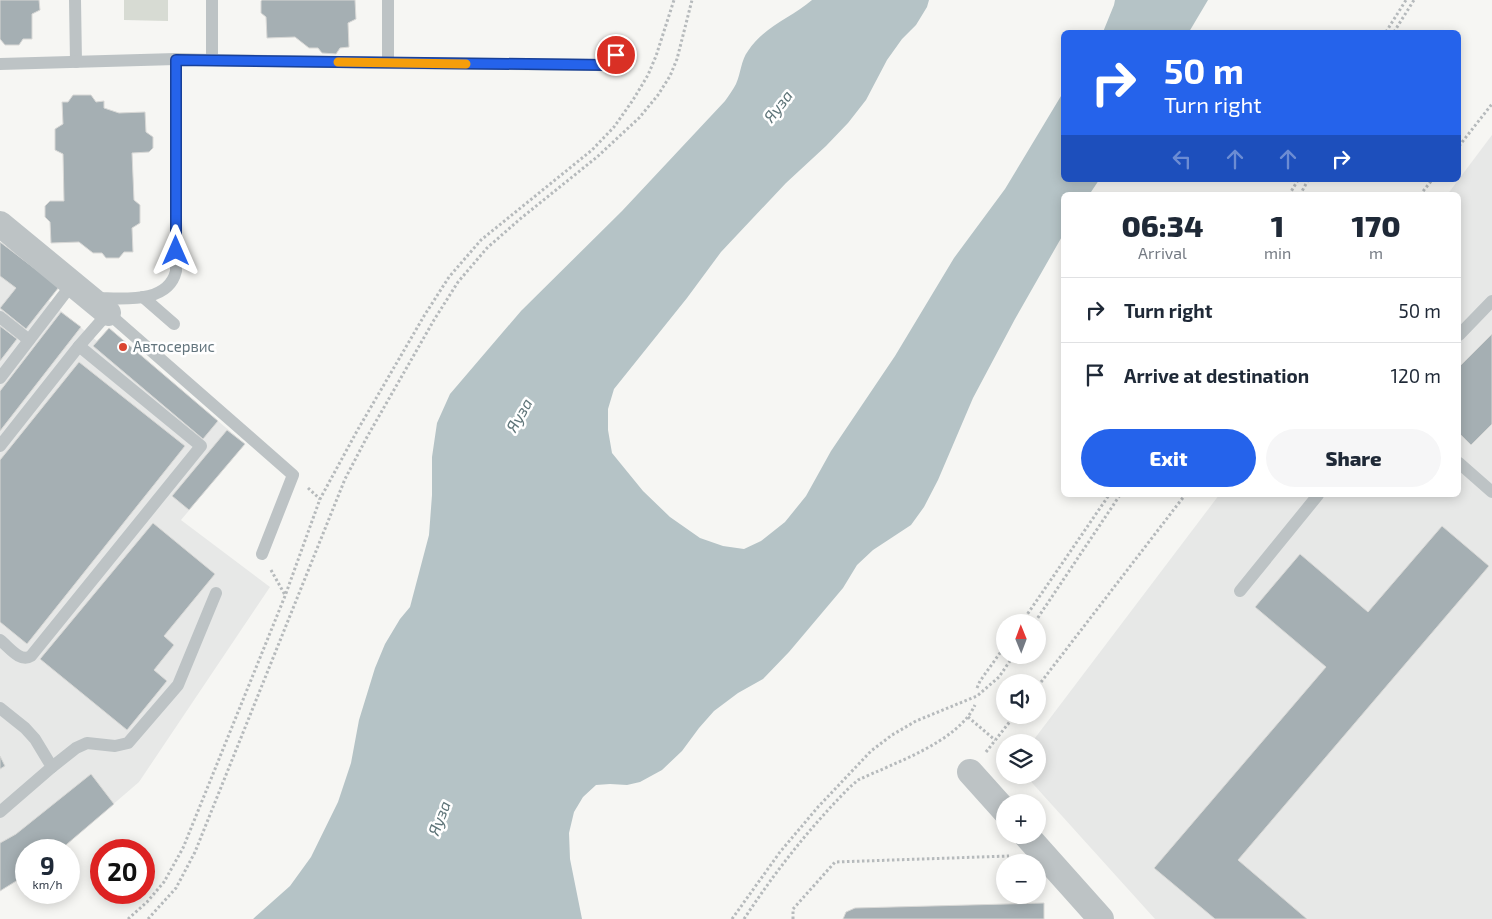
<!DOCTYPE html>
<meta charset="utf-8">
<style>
:root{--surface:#fff;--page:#f6f6f7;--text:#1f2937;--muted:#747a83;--line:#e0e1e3;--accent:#2563eb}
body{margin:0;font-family:"Exo 2",sans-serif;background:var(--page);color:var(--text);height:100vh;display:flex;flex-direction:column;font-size:19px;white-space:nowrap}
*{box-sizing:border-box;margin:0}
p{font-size:16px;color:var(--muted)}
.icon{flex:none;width:28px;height:28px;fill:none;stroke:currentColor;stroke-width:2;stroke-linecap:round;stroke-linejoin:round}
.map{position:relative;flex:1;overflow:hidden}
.drawer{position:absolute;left:1061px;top:192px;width:400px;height:305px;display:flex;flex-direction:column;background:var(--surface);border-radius:8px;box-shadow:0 2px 12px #0003}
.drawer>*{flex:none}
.banner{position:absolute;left:1061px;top:30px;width:400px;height:152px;border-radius:8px;box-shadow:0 2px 12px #0003;background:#2563eb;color:#fff;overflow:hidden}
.needle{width:32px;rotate:359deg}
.buttons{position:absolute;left:996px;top:614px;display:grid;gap:10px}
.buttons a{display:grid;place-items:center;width:50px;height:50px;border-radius:50%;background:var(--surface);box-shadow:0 2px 12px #0003;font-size:25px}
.speed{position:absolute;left:15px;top:839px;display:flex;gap:10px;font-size:25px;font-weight:700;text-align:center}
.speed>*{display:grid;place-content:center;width:65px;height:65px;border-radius:50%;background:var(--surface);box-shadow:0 2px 12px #0003;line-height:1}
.speed small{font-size:12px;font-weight:400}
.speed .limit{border:8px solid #d22;background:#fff;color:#111}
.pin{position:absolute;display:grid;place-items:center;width:42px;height:42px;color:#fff;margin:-21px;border:2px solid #fff;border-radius:50%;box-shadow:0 1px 5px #0007}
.me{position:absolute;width:55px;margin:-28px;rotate:0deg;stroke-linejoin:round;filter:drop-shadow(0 0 4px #0008)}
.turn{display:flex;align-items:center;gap:18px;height:105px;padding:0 20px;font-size:22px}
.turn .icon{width:65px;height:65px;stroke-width:2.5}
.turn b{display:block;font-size:35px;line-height:42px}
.lanes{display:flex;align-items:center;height:48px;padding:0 20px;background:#0003;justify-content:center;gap:25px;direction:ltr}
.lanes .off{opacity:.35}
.eta{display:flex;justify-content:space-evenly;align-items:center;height:85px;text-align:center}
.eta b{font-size:30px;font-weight:800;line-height:35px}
.primary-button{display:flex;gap:10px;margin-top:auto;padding:10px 20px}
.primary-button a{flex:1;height:58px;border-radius:30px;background:var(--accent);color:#fff;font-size:20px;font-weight:800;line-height:58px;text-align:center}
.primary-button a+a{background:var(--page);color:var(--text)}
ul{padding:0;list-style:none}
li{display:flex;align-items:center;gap:15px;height:65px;padding:0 20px;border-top:1px solid var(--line)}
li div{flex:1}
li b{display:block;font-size:19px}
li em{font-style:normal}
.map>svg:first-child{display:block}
</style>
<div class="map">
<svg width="1492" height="919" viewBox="0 0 1492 919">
<rect width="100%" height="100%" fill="#f6f6f3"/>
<g fill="#e7e8e7">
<path d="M1492,135V919H1155L1025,775H1038V742H1032L1219,495H1459V195H1447Z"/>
<path d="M0,242L59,287L48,300L55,306L97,341L109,328L245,444L181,520L270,587L139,782L60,850H26V875L0,891Z"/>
</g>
<path fill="#d7dbd3" d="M124,0H168V21L124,20Z"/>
<g fill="#b5c3c6">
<path d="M812,0H929L927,7L916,25L902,39L887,60L866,100L848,123L826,146L786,183L721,252L687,298L614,389L608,409V430L612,453L643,491L670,517L700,538L723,546L744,549L761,541L785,522L806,496L831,451L895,356L954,258L1005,189L1064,91V180H1099L1089,195H1064V233L1015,319L973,398L938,480L924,507L911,525L873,550L857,565L843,588L789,652L763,679L738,693L714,711L699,728L682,751L662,770L640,782L627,785L610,784L596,785L583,797L574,812L569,833L570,859L582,919H253L290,886L311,857L338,802L351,763L359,720L375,668L385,644L400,619L410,607L429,535L432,495V457L437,423L450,394L521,311L622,211L725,101C729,95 733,90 736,84C741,73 741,60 748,51C763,27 791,18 812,0Z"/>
<path d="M1115,0H1208L1189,32H1103L1114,5Z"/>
</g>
<g fill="#a5afb3" stroke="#d8d8d6">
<path d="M0,0H39L40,10L32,14V39H23L19,45H5L0,39Z"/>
<path d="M262,0H355L356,19L348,23L349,47L340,48L336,54L322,53L318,48H309L295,37L267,38L266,17L261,13V1Z"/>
<path d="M73,95H91L96,102L104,101V108L119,113L145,112L146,132L153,137V148L149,152L132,153L134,200L140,205V223L132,228L133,252H124L119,258H106L102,253H93L79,242L51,243L50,222L45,217V206L50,201H64L63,154L55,150V129L63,124L62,102H68Z"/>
<path d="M0,242L59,287L26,329L0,308L16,288L0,276Z"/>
<path d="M61,312L81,327L0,431V391Z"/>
<path d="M0,326L17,339L0,361Z"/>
<path d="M109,328L218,421L203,439L93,346Z"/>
<path d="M1492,334V424L1471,445L1459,433V367Z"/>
<path d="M79,362L185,446L27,644L0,622V460Z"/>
<path d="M227,430L245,444L189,510L172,496Z"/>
<path d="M153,523L215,574L164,636L174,645L154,670L167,681L127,730L40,659Z"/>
<path d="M1442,526L1489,566L1238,860L1307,919H1215L1154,868L1326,667L1255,607L1300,554L1368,612Z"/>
<path d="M0,756L5,766L0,769Z"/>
<path d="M91,774L114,804L60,850H26V875L0,891V843L16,834Z"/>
<path d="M1044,903V919H843L846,912L855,908Z"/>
</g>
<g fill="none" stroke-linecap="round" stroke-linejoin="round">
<g stroke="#b6babc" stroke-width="3" stroke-dasharray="2.5 2.5" stroke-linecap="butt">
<path d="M1386,32L1406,0"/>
<path d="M1394,32L1414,0"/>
<path d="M1459,146L1492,104"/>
<path d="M1289,195L1298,180"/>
<path d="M1300,195L1308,180"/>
<path d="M1420,195L1432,180"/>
<path d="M308,488L320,499"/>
<path d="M271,570L285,595"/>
<path d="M1022,622L1109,495"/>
<path d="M1035,622L1120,495"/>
<path d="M1038,686L1185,495"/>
<path d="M977,688L980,681L1005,646"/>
<path d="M968,717L995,740"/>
<path d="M986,752L1015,715"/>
<path d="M128,919L147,902L164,882L183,848L285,596L320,499L357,431L424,316L449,277L481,240L592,150L614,127L633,100L648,75L656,56L674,0"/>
<path d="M148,919L176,888L195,852L345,479L367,437L434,320L458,282L487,248L520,219L597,157L639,118L658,95L670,76L677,59L692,0"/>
<path d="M732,919L780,852L818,807L871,751L892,735L916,721L977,696L999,677L1014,655"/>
<path d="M744,919C775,872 810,827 850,787L858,780C894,763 958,742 975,705"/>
<path d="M793,919V909L835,862L1009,856"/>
</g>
<g stroke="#bdc3c5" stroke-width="12">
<path d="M75,0L76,62"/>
<path d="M212,60L388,63V0"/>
<path d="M388,63L605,65C612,64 614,62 616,55"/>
<path d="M0,64L176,59"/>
<path d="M143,297L174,324"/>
<path d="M95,298C121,298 168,305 176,271V59L212,60V0"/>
<path d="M0,317L29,340"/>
<path d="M1459,335L1492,301"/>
<path d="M0,378L72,284"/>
<path d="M0,446L79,346L108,313L293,475L262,554"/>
<path d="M1459,463L1492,492"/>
<path d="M1240,591L1318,495"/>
<path d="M0,640C9,647 20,663 31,656L201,446L79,346"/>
<path d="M0,708L25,728L35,739L52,767L0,812"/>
<path d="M52,767L76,748L87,743L115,746L128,743L178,685L216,593"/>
</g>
<g stroke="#bdc3c5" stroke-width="26">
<path d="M0,224L108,313"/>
<path d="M970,772L1005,811"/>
<path d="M1026,835L1101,919"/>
</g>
</g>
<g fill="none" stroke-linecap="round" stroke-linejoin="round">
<g stroke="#184099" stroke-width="12">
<path id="route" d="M176,251V60L605,65C612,64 614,62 616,55"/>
</g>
<use href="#route" stroke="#2563eb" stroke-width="9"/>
<path stroke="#f59e0b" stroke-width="9" d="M338,62L466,64"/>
</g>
<circle fill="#da4430" stroke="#fff" stroke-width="2" cx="123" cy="347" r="5"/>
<g text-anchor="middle" stroke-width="5" stroke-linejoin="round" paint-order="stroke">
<g font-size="15" fill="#63757d" stroke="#fff" text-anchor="start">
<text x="133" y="352">Автосервис</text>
</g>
<g font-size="16" font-style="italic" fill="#5e7478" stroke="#fff">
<text transform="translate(778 106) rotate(-52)" y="6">Яуза</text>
<text transform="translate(519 415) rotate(-60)" y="6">Яуза</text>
<text transform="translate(439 818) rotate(-69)" y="6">Яуза</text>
</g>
</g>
</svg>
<div class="buttons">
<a><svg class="needle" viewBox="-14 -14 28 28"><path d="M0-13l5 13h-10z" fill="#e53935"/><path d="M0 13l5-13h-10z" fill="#747a83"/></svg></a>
<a><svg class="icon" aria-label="sound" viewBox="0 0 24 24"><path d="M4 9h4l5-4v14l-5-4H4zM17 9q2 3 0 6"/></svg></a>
<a><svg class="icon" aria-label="layers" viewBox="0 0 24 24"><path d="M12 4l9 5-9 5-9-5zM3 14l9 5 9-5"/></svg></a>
<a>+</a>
<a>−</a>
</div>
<div class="speed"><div>9<small>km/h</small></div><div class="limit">20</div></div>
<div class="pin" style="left:616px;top:55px;background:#d93025"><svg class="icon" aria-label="arrive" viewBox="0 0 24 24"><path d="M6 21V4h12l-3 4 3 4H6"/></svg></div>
<svg class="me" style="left:176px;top:251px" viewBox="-20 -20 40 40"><path d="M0-17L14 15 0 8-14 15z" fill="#2563eb" stroke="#fff" stroke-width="4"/></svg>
<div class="banner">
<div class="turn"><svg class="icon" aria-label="right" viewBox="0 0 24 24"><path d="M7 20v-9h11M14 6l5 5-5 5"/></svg><div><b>50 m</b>Turn right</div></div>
<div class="lanes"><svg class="icon off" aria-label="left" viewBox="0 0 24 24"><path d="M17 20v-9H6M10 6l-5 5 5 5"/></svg><svg class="icon off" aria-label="ahead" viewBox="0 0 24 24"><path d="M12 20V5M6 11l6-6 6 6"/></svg><svg class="icon off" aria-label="ahead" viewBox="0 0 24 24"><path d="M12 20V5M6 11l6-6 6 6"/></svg><svg class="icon" aria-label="right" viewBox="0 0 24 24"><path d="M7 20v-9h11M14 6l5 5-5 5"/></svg></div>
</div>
<section class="drawer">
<div class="eta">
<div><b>06:34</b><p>Arrival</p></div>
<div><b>1</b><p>min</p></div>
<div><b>170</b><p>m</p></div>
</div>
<ul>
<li><svg class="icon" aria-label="right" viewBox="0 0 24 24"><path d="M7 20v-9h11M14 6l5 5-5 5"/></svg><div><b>Turn right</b></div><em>50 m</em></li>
<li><svg class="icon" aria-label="arrive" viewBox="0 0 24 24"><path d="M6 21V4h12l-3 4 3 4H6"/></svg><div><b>Arrive at destination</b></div><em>120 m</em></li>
</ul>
<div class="primary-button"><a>Exit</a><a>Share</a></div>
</section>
</div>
